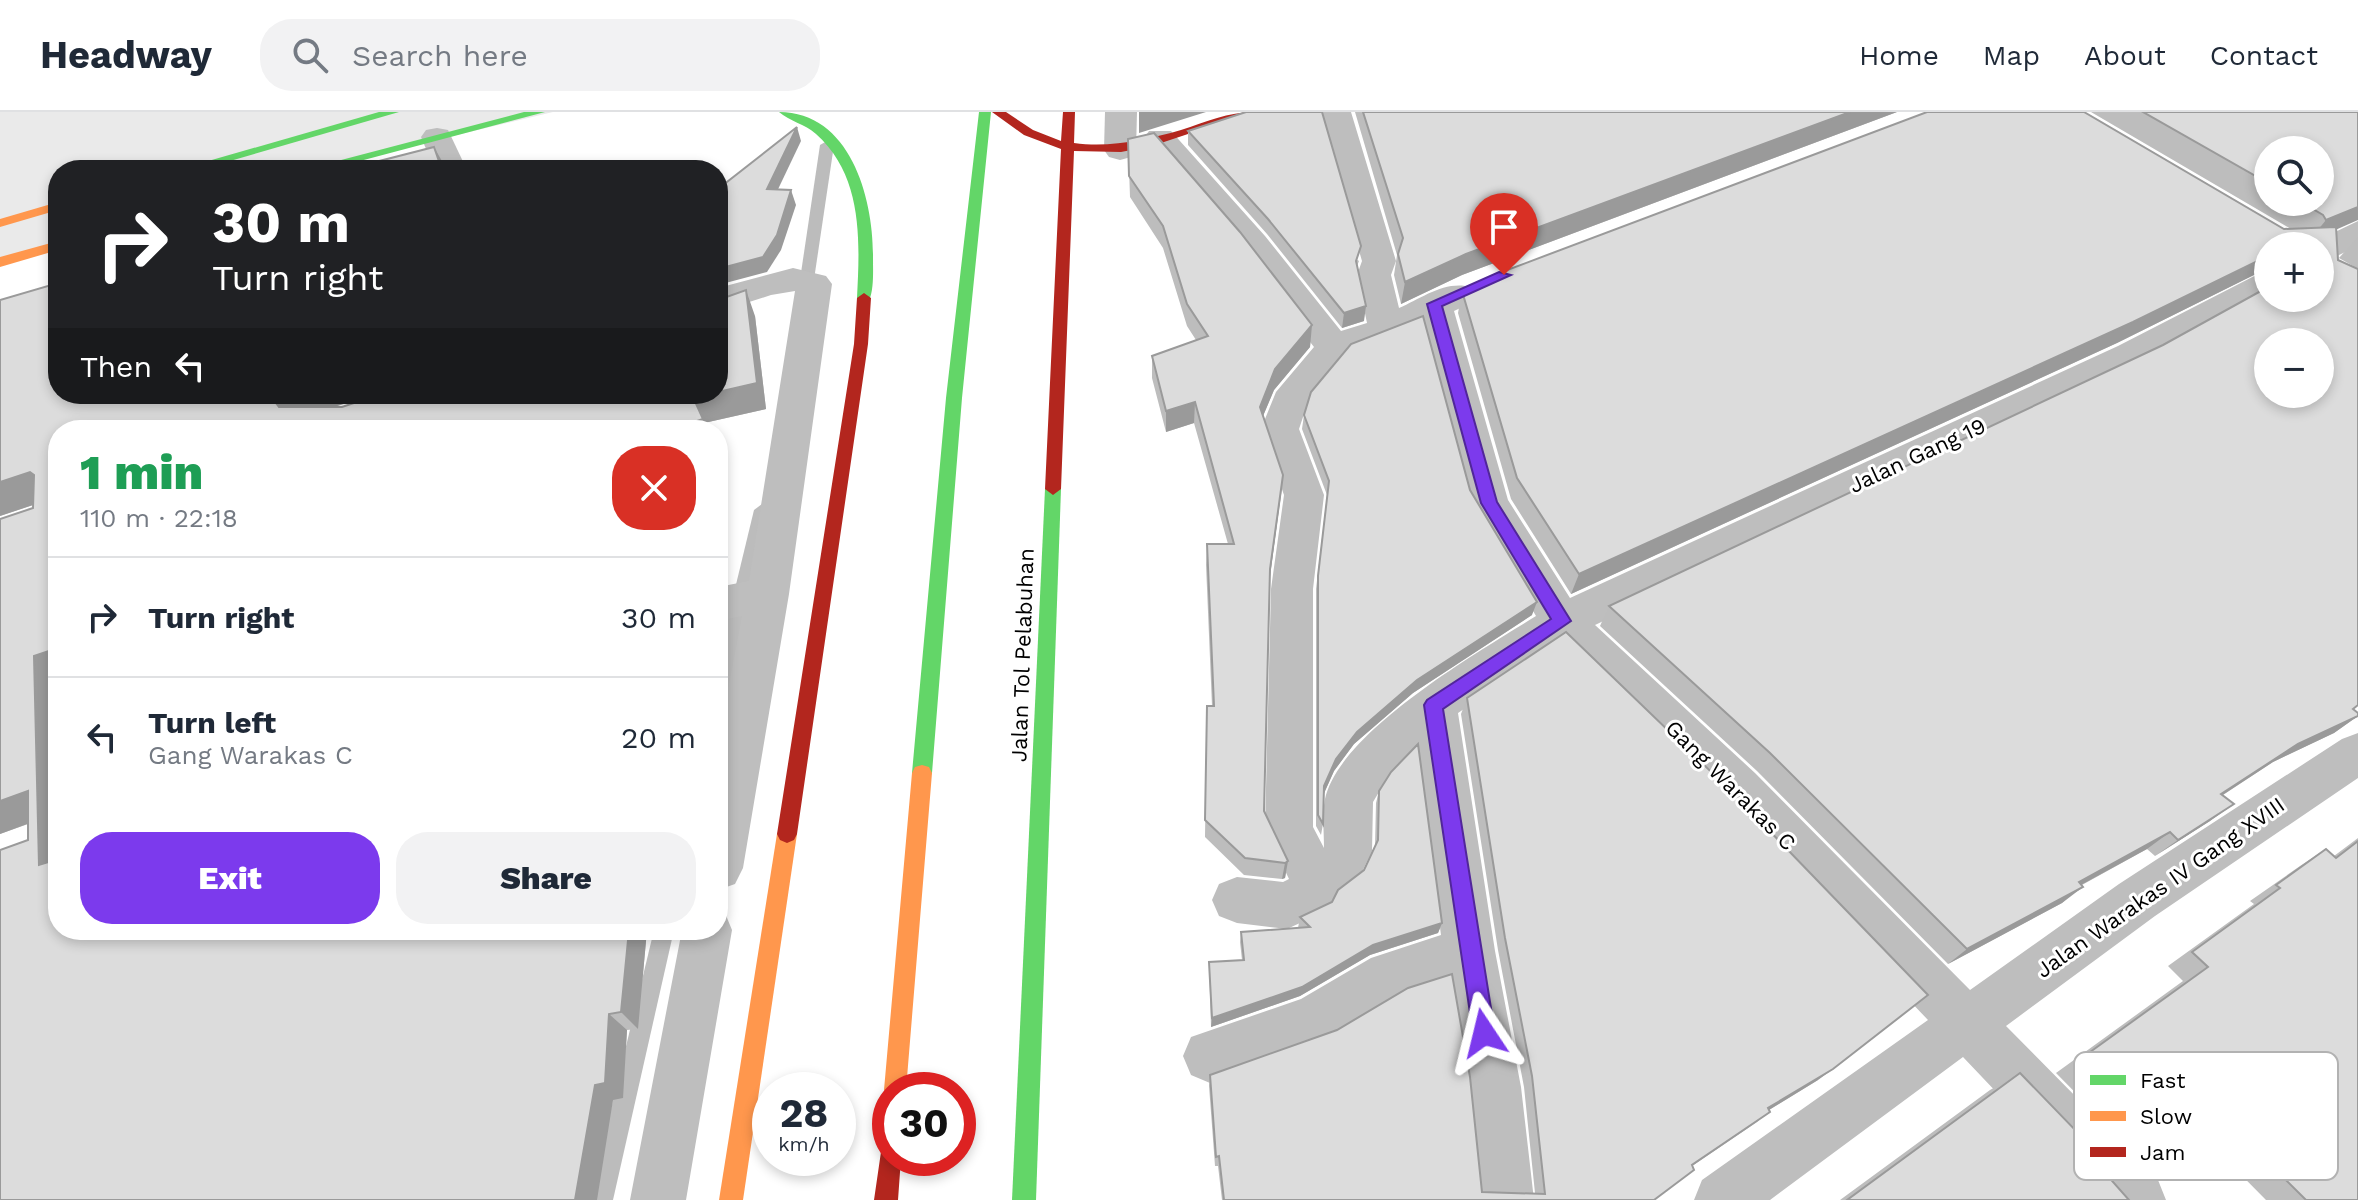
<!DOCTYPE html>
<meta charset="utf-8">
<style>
:root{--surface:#fff;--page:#f2f2f3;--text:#1f2937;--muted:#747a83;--line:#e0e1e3;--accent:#7c3aed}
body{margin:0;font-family:"Work Sans",sans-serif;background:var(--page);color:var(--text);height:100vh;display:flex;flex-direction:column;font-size:30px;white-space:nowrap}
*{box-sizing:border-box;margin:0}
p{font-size:26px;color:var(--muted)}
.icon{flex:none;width:44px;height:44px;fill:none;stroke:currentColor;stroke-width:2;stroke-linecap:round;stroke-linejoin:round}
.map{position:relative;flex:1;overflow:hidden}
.details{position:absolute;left:48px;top:308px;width:680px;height:520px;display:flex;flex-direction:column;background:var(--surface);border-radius:32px;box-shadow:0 4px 12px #0003}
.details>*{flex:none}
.guide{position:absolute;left:48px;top:48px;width:680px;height:244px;border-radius:32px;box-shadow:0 4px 12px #0003;background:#202124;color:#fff;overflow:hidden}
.fabs{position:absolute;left:2254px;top:24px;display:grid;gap:16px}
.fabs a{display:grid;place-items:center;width:80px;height:80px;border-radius:50%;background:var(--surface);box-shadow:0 4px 12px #0003;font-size:40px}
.speed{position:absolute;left:752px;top:960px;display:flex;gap:16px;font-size:40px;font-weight:700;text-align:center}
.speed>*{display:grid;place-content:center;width:104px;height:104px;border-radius:50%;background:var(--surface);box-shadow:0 4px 12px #0003;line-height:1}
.speed small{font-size:20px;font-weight:400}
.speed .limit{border:12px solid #d22;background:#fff;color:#111}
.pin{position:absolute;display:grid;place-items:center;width:68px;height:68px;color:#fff;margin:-82px -34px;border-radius:50% 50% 50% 0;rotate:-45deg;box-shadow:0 0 8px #0007}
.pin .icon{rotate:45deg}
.me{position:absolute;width:88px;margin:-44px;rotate:350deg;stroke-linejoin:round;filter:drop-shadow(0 0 6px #0008)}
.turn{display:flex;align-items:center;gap:28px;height:168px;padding:0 32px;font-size:36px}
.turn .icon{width:104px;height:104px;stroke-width:2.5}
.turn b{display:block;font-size:56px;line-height:68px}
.then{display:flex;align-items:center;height:76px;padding:0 32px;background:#0003;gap:16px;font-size:30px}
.round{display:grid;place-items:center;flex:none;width:84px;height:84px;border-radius:32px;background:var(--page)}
.head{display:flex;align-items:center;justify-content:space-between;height:136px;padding:0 32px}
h1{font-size:48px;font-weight:800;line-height:60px;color:#1e9e55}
.button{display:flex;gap:16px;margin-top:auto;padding:16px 32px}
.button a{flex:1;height:92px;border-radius:32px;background:var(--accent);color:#fff;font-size:32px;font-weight:800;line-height:92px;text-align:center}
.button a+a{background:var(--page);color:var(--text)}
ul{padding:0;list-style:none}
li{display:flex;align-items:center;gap:24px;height:120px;padding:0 32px;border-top:2px solid var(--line)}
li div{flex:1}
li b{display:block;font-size:30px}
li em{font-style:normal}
header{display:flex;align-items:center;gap:48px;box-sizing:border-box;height:112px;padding:0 40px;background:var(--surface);border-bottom:2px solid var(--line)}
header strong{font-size:38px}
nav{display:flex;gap:44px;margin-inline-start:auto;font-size:28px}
.search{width:560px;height:72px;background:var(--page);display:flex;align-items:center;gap:20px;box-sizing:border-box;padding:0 28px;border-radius:32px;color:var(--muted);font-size:30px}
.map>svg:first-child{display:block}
</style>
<header>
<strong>Headway</strong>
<div class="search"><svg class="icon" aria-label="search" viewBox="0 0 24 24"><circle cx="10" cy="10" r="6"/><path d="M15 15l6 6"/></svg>Search here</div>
<nav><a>Home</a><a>Map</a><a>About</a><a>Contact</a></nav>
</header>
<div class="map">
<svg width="2358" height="1088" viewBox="0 0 2358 1088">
<rect width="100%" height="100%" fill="#fff"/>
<path fill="#eaeaea" d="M0,0H553L310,58H58V133L0,150Z"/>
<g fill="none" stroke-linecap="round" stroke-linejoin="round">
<g fill="#bcbcbc" fill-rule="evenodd">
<path d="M827,29L834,33L812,181L805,186L798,181L820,33Z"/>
<path d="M762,392L770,398L727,586L725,591L718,594V547L754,398Z"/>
<path d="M654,818H674L613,1088H589Z"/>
</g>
<g fill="#bebebe" fill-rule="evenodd">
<path d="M1105,0H1137L1136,38L1131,45L1120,48L1109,45L1104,38Z"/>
<path d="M1319,0H1351L1396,149L1391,163L1399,196C1422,186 1445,168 1471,175L1476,183L1471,191L1454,199L1508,388L1570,486L2118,234L2268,157V183L2144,252L1595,513L1755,661L1970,878L2119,772L2342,627L2358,621V666L2155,804L2006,914L2158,1068L2166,1088H2099L1963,945L1770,1088H1694L1702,1068L1928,908L1721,691L1559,533L1458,601L1495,839L1521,975L1534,1088H1478L1467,975L1449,870L1402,885L1333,927L1210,971L1191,963L1183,944L1191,925L1301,887L1371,846L1441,823L1417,638L1385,670L1373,690L1372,739L1358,768L1333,787L1328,798L1287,817L1237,811L1219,804L1212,788L1219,772L1237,765L1283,770L1289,767L1265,716L1271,477L1284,383L1261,317L1276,280L1314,235L1241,140L1144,26L1149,19H1171L1265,124L1341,219L1367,211L1357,163L1362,149ZM1422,214L1469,391L1536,504C1480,539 1340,619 1325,687C1322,702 1324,720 1324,736L1313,715V477L1324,383L1299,317L1307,293L1347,244Z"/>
<path d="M437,16L448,18L467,58H435L421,25L426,18Z"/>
<path d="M2358,109V134L2320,152V134L2308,133Z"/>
<path d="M793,156L826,164L832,172L789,482L743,756L735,772L718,778V630L742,504L718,509V475L749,469L795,179L771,183L718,200V176Z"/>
<path d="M718,799L725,801L732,818L686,1088H630L682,818H718Z"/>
</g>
<g fill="#63d668" fill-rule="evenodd">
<path d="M379,0H399L199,58H177Z"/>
<path d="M524,0H545L326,58H303Z"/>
<path d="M779,0C851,0 874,88 873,146C873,160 874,177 869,189L864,191L857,186C860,128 863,64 816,22C805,12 789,9 779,0Z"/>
<path d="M979,0H991L962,286L932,661L929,667L922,669L915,667L912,661L946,286Z"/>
<path d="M1053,371L1061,377L1036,1088H1012L1045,377Z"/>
</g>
<g fill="#ff974d" fill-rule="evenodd">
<path d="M58,90V98L0,115V107Z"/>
<path d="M58,129V138L0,155V145Z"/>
<path d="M922,653L929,655L932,661L906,978H890V987L884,978L912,661L915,655Z"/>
<path d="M787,713L794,716L797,722L743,1088H719L777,722L780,716Z"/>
</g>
<g fill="#b3261e" fill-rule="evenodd">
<path d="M992,0H1006L1033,18L1061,29L1063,0H1075L1074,31C1110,36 1146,28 1181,18C1206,10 1228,0 1254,0L1152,34L1121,40L1074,39L1061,377L1053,383L1045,377L1061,37L1024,23Z"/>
<path d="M864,181L871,186L868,232L797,722L794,728L787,731L780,728L777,722L854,232L857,186Z"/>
<path d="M890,1030V1046H901L898,1088H874L882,1033Z"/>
</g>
</g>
<g fill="#bdbdbd" fill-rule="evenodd">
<path d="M1355,0H1897L1462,163L1401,192L1394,163L1397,143Z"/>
<path d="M2091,0H2358L2336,118L2338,148L2353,154L2339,146L2358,125V593L2353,597L2358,604L2334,621L2273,650L2223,683L2210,709L2155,744L2147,737L2082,773L2062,791L1948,852L1757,659L1600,514L1609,494L2268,186L2320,134H2268V156L2117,231L1571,482L1511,387L1458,201L1462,179L2291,117ZM2268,38L2320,90H2268Z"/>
<path d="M1188,19L1359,149L1357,154L1364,209L1342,216L1267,122L1188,33Z"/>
<path d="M1128,27L1312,213L1310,235L1274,278L1263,304L1283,363L1270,465L1264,699L1288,749L1285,766L1282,767L1244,763L1205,725L1207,594H1212L1206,453L1207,432H1228L1194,311L1166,320L1152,266V244L1196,228L1187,214L1163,136L1130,85Z"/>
<path d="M755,204L766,297L704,311L58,318V818H647L638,917L627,918L623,986L613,988L597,1088H0L28,728V712L0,722V407L33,396V393L0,404L58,282H374L334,295L718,282Z"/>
<path d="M1304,303L1470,378L1532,503L1413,581L1354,632L1334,659L1324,681L1323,712L1321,723L1316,714V477L1327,383L1302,317Z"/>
<path d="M1467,586L1818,968L1769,998L1757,1010L1692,1054L1654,1088H1222L1218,1054H1215L1209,974L1210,963L1482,1080L1535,1081L1524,975L1498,838L1461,602Z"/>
<path d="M1379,679L1442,811L1438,821L1370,843L1300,884L1211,915L1209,850L1242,848L1240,830L1241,820L1298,816L1300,805L1332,790L1364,758L1375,734L1376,691Z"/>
<path d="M2358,726V1088H2266L2180,1001L2153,1022L2127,1033L2056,961L2183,869L2168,854L2254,792L2250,789L2300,754L2326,737L2334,744Z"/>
<path d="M2020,961L2105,1061L2129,1088H1840L1990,978Z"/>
</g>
<g fill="#9a9a9a">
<path d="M1139,0H1206L1139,21Z"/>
<path d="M1850,0H1897L1462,163L1401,192L1405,170L1466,142Z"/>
<path d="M797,15L801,29L771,92L767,77Z"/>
<path d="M434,35L447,58H442Z"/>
<path d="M791,78L796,93L781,138L767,160L718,173V157Z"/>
<path d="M2358,95V108L2308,130L2326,108Z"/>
<path d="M2268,144V156L2117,231L1571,482L1579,462Z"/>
<path d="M746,178L755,204L766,297L704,311L707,318H671L693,285L707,282H718Z"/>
<path d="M1366,194L1364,209L1342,216L1344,201Z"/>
<path d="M1312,213L1310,235L1274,278L1258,316L1260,295L1275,257Z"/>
<path d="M282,282H374L303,305L296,317L276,291Z"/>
<path d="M1195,290L1194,311L1166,320V299Z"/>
<path d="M30,360L57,385L0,404V370Z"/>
<path d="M1283,363L1281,383L1268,477L1270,457Z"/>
<path d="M1537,490L1532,503L1413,581L1354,632L1334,659L1322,686L1324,674L1336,647L1357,620L1417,568Z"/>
<path d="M58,536V765L39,753L38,708L0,722V689L34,544Z"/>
<path d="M2358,604L2334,621L2273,650L2198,699L2221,682L2298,632Z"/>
<path d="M2234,692L2210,709L2155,744L2178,728Z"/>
<path d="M2170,720L2147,737L2057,786L2079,770Z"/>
<path d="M1288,749L1285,766L1282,767L1285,751Z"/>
<path d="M2083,775L2062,791L1948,852L1967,837Z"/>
<path d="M1442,811L1438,821L1370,843L1300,884L1211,915L1212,906L1373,833Z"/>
<path d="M629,818H647L638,917L621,900Z"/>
<path d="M609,902L627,918L623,986L613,988L597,1088H575L595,973Z"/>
<path d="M1833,957L1818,968L1754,1007L1768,996Z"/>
</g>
<g fill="#dcdcdc" stroke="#9a9a9a" stroke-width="2" fill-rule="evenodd">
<path d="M1246,0H1322L1361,134L1356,149L1366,194L1344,201L1268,107L1188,19Z"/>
<path d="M1363,0H1850L1466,142L1405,170L1398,142L1403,126Z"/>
<path d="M1927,0H2084L2284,117L2336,115L2338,148L2358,157V593L2353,597L2358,601V604L2298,632L2221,682L2234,692L2178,728L2170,720L2079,770L2083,775L1967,837L1770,641L1609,494L2163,233L2268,175V186H2320V134H2268V144L2133,210L1579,462L1517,366L1462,179L1494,163ZM2268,230H2320V282H2268Z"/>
<path d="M2143,0H2358V95L2326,108L2323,103L2301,90H2320V38H2268V71Z"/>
<path d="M797,15L767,77L791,78L777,123L763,145L718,157V77Z"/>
<path d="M1154,21L1240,120L1312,213L1275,257L1260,295L1283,363L1270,457L1264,699L1288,749L1285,751L1245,746L1205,708L1207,594H1214L1207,432H1234L1195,290L1166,299L1152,244L1208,224L1187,192L1163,114L1129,64L1128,27Z"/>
<path d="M434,35L442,58H353L352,56Z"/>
<path d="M58,171V282H282L276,291L279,295H342L381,282H707L693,285L703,307L671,318H58V536L34,544L39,753L58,747V818H629L621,900L609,902L605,971L595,973L575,1088H0V738L28,728V679L0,689V407L33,396L34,363L30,360L0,370V188Z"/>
<path d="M746,178L757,271L718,280V188Z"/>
<path d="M1423,204L1470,378L1537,490L1417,568L1357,620L1336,647L1324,674L1323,712L1318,703V464L1329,369L1304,303L1311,280L1351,232Z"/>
<path d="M1566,520L1730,678L1928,883L1833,957L1768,996L1770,1000L1692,1053L1694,1058L1654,1088H1224L1219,1044L1216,1045L1210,963L1337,918L1408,876L1452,862L1470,965L1482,1080L1545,1082L1532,964L1505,826L1467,586Z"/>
<path d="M1418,632L1442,811L1373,833L1302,875L1212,906L1209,850L1244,848L1241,820L1310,815L1300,805L1332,790L1338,778L1364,758L1378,728L1379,679L1391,660Z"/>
<path d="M2358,729V1088H2306L2202,985L2153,1022L2079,948L2208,855L2192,840L2280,776L2276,773L2326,737L2336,746Z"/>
<path d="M2020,961L2112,1056L2105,1061L2129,1088H1847Z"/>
</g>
<path fill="#7c3aed" stroke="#51269a" stroke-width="2" d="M1499,160L1511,163L1442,194L1497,390L1571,509L1443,597L1495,921L1492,928L1484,931L1476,928L1473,921L1424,593L1427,588L1551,507L1481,391L1427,192Z"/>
<g text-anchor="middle" stroke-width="6" stroke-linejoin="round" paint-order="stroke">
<g font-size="22" fill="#000" stroke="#fff">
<text transform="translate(1917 343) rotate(-25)" y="8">Jalan Gang 19</text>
<text transform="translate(1022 543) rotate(-88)" y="8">Jalan Tol Pelabuhan</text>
<text transform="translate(1731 673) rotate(45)" y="8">Gang Warakas C</text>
<text transform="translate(2160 775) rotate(-35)" y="8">Jalan Warakas IV Gang XVIII</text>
</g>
</g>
<rect x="2074" y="940" width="264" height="128" rx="12" fill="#fff" stroke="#b2b2b2" stroke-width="2"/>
<rect x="2090" y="963" width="36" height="10" fill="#63d668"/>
<rect x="2090" y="999" width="36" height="10" fill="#ff974d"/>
<rect x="2090" y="1035" width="36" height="10" fill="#b3261e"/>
<g font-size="22" fill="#000">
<text x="2140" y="976">Fast</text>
<text x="2140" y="1012">Slow</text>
<text x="2140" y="1048">Jam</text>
</g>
</svg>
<div class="fabs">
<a><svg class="icon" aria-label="search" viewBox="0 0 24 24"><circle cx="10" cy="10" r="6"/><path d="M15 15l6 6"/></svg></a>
<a>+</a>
<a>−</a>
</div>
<div class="speed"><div>28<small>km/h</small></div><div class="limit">30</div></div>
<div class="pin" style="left:1504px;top:163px;background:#d93025"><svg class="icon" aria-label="arrive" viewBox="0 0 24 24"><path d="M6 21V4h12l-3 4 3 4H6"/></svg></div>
<svg class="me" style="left:1484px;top:921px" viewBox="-20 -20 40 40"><path d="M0-17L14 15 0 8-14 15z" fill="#7c3aed" stroke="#fff" stroke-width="4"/></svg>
<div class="guide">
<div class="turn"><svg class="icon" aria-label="right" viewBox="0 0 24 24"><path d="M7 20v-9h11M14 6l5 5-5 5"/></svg><div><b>30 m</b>Turn right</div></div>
<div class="then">Then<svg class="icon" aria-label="left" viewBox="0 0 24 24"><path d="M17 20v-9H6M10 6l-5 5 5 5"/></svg></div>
</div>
<section class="details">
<div class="head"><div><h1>1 min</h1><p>110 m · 22:18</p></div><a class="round" style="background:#d93025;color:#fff"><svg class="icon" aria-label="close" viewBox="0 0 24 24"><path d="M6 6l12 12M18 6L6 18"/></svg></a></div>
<ul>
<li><svg class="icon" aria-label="right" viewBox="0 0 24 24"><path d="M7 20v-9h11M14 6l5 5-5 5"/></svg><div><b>Turn right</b></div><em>30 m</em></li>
<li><svg class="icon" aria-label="left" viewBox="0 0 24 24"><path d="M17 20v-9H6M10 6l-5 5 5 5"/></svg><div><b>Turn left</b><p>Gang Warakas C</p></div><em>20 m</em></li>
</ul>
<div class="button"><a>Exit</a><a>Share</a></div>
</section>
</div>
